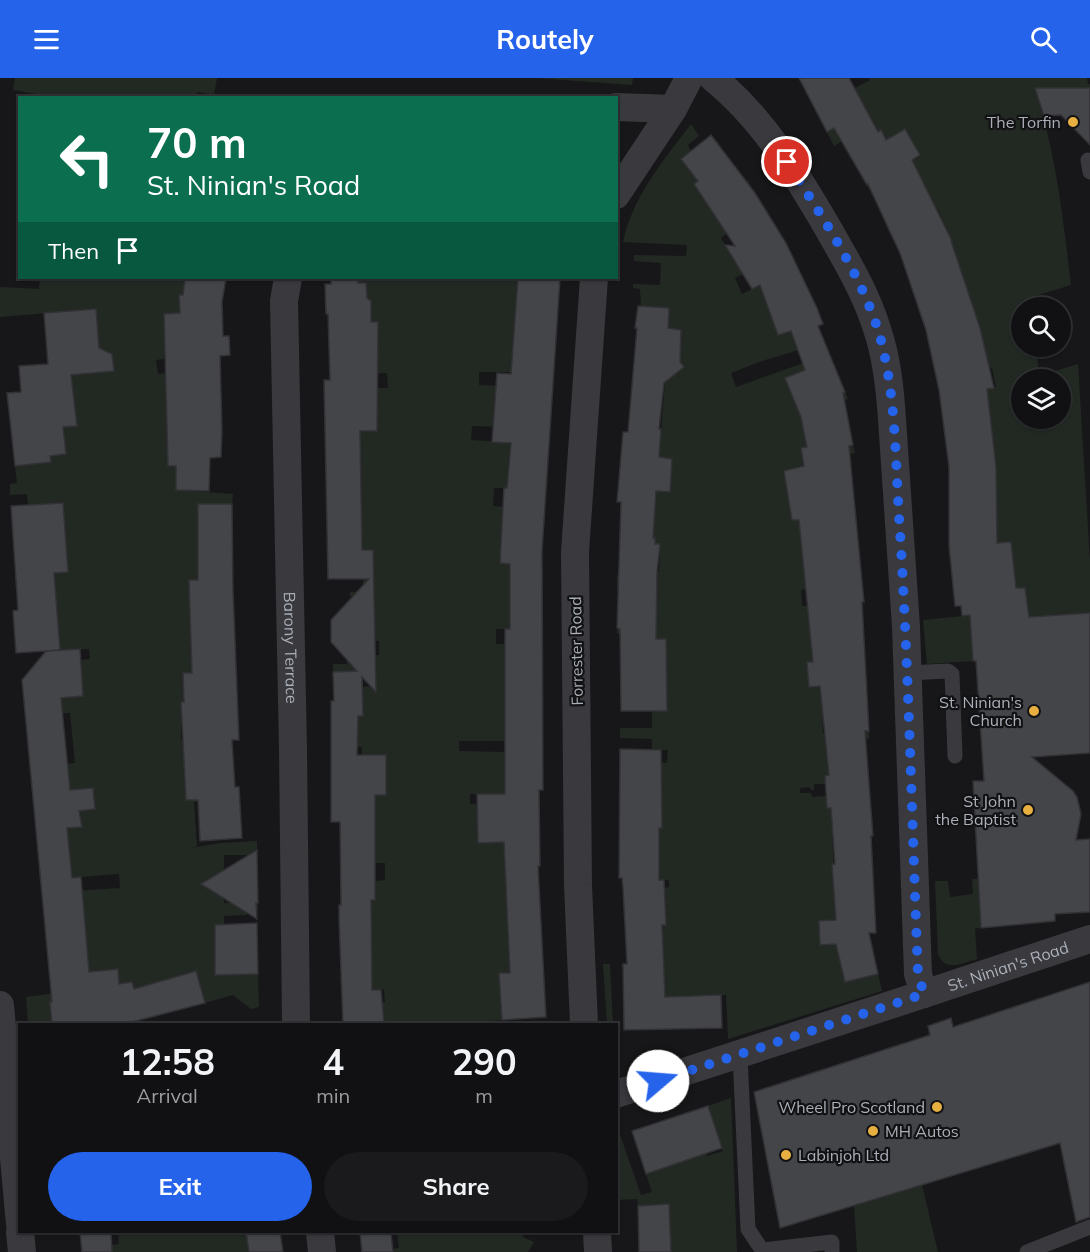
<!DOCTYPE html>
<style>
:root{--surface:#111113;--page:#1a1a1c;--text:#f1f3f6;--muted:#9c9da0;--line:#303133;--accent:#2563eb}
body{margin:0;font-family:Mulish,sans-serif;background:var(--page);color:var(--text);height:100vh;display:flex;flex-direction:column;font-size:22px;white-space:nowrap}
*{box-sizing:border-box;margin:0}
p{font-size:20px;color:var(--muted)}
.icon{flex:none;width:33px;height:33px;fill:none;stroke:currentColor;stroke-width:2;stroke-linecap:round;stroke-linejoin:round}
.map{position:relative;flex:1;overflow:hidden}
.panel{position:absolute;left:18px;top:945px;width:600px;height:210px;display:flex;flex-direction:column;background:var(--surface);border-radius:0px;box-shadow:0 2px 4px #0004,0 0 0 2px var(--line)}
.panel>*{flex:none}
.top-card{position:absolute;left:18px;top:18px;width:600px;height:183px;border-radius:0px;box-shadow:0 2px 4px #0004,0 0 0 2px var(--line);background:#0b6e4f;color:#fff;overflow:hidden}
.fabs{position:absolute;left:1011px;top:219px;display:grid;gap:12px}
.fabs a{display:grid;place-items:center;width:60px;height:60px;border-radius:50%;background:var(--surface);box-shadow:0 2px 4px #0004,0 0 0 2px var(--line);font-size:30px}
.pin{position:absolute;display:grid;place-items:center;width:51px;height:51px;color:#fff;margin:-26px;border:3px solid #fff;border-radius:50%;box-shadow:0 2px 6px #0007}
.me{position:absolute;width:66px;margin:-33px;rotate:72deg;stroke-linejoin:round;filter:drop-shadow(0 0 4px #0008)}
.turn{display:flex;align-items:center;gap:21px;height:126px;padding:0 30px;font-size:27px}
.turn .icon{width:78px;height:78px;stroke-width:2.5}
.turn b{display:block;font-size:42px;line-height:51px}
.then{display:flex;align-items:center;height:57px;padding:0 30px;background:#0003;gap:12px;font-size:22px}
.eta{display:flex;justify-content:space-evenly;align-items:center;height:102px;text-align:center}
.eta b{font-size:36px;font-weight:700;line-height:42px}
.primary-button{display:flex;gap:12px;margin-top:auto;padding:12px 30px}
.primary-button a{flex:1;height:69px;border-radius:36px;background:var(--accent);color:#fff;font-size:24px;font-weight:700;line-height:69px;text-align:center}
.primary-button a+a{background:var(--page);color:var(--text)}
header{display:flex;justify-content:space-between;align-items:center;height:78px;padding:0 30px;background:var(--accent);color:#fff;font-size:27px;font-weight:700}
.map>svg:first-child{display:block}
</style>
<header><svg class="icon" aria-label="menu" viewBox="0 0 24 24"><path d="M4 6h16M4 12h16M4 18h16"/></svg>Routely<svg class="icon" aria-label="search" viewBox="0 0 24 24"><circle cx="10" cy="10" r="6"/><path d="M15 15l6 6"/></svg></header>
<div class="map">
<svg width="1090" height="1174" viewBox="0 0 1090 1174">
<rect width="100%" height="100%" fill="#171719"/>
<g fill="#222923" fill-rule="evenodd">
<path d="M15,0H217L214,17L197,14L196,20L159,17L158,20L53,19L13,12Z"/>
<path d="M537,0H633L632,7Z"/>
<path d="M869,0H1087L1088,6H1090V10L1035,11C1056,75 1063,140 1071,207L1032,219L1033,229L1022,230V268L1036,269L1039,298L1078,286L1090,483V535L970,542L973,583L927,586L923,542L984,536L983,526L1027,521L1025,510L1005,511L1012,473L1011,464L996,466V389L987,311L996,309L992,290L973,294L981,255L979,243L970,244L934,170L952,162L936,128L872,117L867,107L920,78L906,51L886,62L881,53L847,72L842,63L834,68L827,54L867,33L855,10L870,2ZM1022,302H1060V340H1022Z"/>
<path d="M691,46L699,58L688,67L691,73L681,81L698,103L694,106L705,123L730,113L747,102L751,108L719,129L733,151L721,160L728,172L741,164L766,185L735,200L742,216L767,204L776,222L806,207L810,215L769,230L778,257L791,253L812,268L759,284L731,295L736,309L829,276L832,281L793,297L788,308L798,333L845,314L848,321L820,329L802,345L809,369L801,371L802,377L853,367L855,375L806,385L805,387L784,393L792,442L815,440L806,511L801,512L802,528H808L810,552L864,548V556L819,559L820,583L807,584L831,607L822,621L823,655L869,653V661L863,662L844,682L827,684L829,697L825,698V706H814V712H811L810,709L800,710V715H811L812,719L826,718L827,730H831L836,842L819,843L820,867L856,865L839,879L845,904L878,896L882,913L728,961L726,917L652,919L651,902L623,904L622,886L664,883L663,872H657L656,848L666,847L664,810L669,809V802H659L658,754L619,753L620,750L662,749V710H620V699H651L652,684L667,685L668,672H652V661L620,660V650H652V610H620V601H652V585L666,584V562H620V556L617,555V550L651,551L656,546L657,517L652,512H617V497L653,499V494H659L660,467L655,466V460L619,458L621,450L656,413H670L672,381L659,379L666,293L681,291L682,286L680,283L681,252L668,250L669,230L641,228L640,211L633,210V206L660,207L661,185L634,183V177L686,178L687,167L623,164C633,118 663,83 691,46Z"/>
<path d="M40,200H185L225,205L224,212L180,218V235L164,237V256L180,255L181,279L156,282L158,296L219,290L167,309L168,388H176V412L233,416L232,426H198L202,595L183,596V606H187L188,624L181,625V662L188,663L189,681L241,680L196,683V688L184,689L186,722L225,721L194,724L197,768L191,770L220,765L257,763V777H224V798L212,799L208,802V811L224,814V825H258V832L247,833V837L224,838V846L215,847V876L226,897L258,896L259,929L251,931L233,917L205,925L196,894L135,914L95,910L117,891L81,895L73,813L120,810L119,796L40,802L39,789L65,787L70,781L67,750L81,749L79,733L95,731L93,710L64,713L57,695L30,697V689L75,685L70,635L47,636L38,622L83,618L81,582L90,581L89,571L60,572L55,507L46,495L68,494L67,476L45,477V472L66,470L63,425L28,427L27,416L10,417V406L17,405L15,388L50,384V378L63,349L76,348L30,313L21,314L20,306L45,305V299L108,294L114,290L112,276L106,273H96L97,251L95,231L0,239V209L39,211Z"/>
<path d="M358,200H518L515,254L557,258V262L522,260L521,280H512L511,294H479V307L501,308L507,349L472,348L471,362L518,365L509,379L507,410H494L493,428L506,429L499,485L510,486V551H496V566H537L505,625V663H459V673L505,674V717L470,716V726L509,727V740L477,741L478,764H509L505,801L512,895L499,896L501,932L517,931L518,941L479,944L478,946H384L383,937L374,925L385,924L384,911L373,912L372,907L341,909L340,899H372L371,827H341V822H375V803L385,802V785H375V772L341,766L375,765V743H364L363,717H386V677H362V669L332,670L358,638L363,637L362,609L375,608V593L333,594V586H347V577H379V563H367L374,518H350V514H363V501L373,500V473L362,472L361,374H325V370L348,354L377,353V310H388L387,295L355,296V290L378,289V245H358L371,230C371,219 358,212 358,200Z"/>
<path d="M972,801H979L981,850H975L977,881C963,885 944,895 938,875L935,803H948L950,819L973,816Z"/>
<path d="M603,886H610L613,946H607Z"/>
<path d="M94,910L95,920L50,924L52,946H28L26,919Z"/>
<path d="M731,1020L737,1174H671L669,1126L638,1128L637,1121L617,1122V1052L618,1051L641,1117L652,1114L646,1096L672,1087L668,1075L702,1064L707,1078L723,1073L708,1028Z"/>
<path d="M922,1107L938,1174H857L854,1128Z"/>
<path d="M118,1154H246L249,1174H112V1167L119,1166Z"/>
<path d="M397,1154H523V1159L534,1164L528,1174H393V1171L399,1170Z"/>
</g>
<g fill="#444549" stroke="#323135" stroke-width="1.5">
<path d="M799,0H849L878,54L881,52L886,62L905,51L920,77L912,82L952,163H951L980,250L994,310L987,311L996,389L997,465L1011,464L1016,510H1025L1029,539L1090,535V675L1032,679L1073,713L1077,719L1081,736L1076,762L1090,761V834L1055,836V843L981,850L973,703H984L976,583H973L970,537L962,538L961,528H955L949,468V389L939,312L926,252L900,175L891,156L868,106L867,107L834,50L827,54Z"/>
<path d="M1035,10H1090V67L1061,37L1044,38Z"/>
<path d="M711,57L755,115L786,165L817,230L823,246L818,248L845,314L843,315L853,367L849,368L864,524H862L869,653H865L873,758H871L876,855H869L878,896L845,904L836,866L820,867L819,843L836,842L832,786H835L831,730H827L825,698L829,697L820,608L809,609L807,584H813L799,442H792L784,393L804,388L801,370L807,369L801,339L785,300L805,292L791,253L778,257L760,207L752,211L725,167L735,168L694,106L698,103L681,81Z"/>
<path d="M185,200H226L222,224L223,258H229L230,277L220,278L222,352L221,379L210,380L209,413L176,412V388H168L164,236L180,235L179,217H183Z"/>
<path d="M331,200H358V205H366L367,220L371,223V244H378L377,353H360L362,472H373L376,614L362,599L363,638H358L357,677H386V717H375V822H371L372,912H381L384,946H343L339,841V827H341L340,744H331V623H334L333,594L357,593L331,564V542L369,501H328L324,302H330L328,236H326L325,206H331Z"/>
<path d="M518,200H560L542,473L543,712H539L540,788H538L546,939L502,942L499,895H510L504,764L478,765L477,716H505V551H510V486L500,485L504,410H507L511,365L492,364L497,295L511,296Z"/>
<path d="M638,228L669,230L668,250L681,252L680,284L684,289L664,305L659,351H661L659,379L672,381L670,414L656,413L653,460H655V466H660L657,494L656,561H666L667,633H621L620,551L617,550L621,424H617L623,354H628L637,250H635Z"/>
<path d="M96,231L99,270L112,276L114,293L71,297L77,348L63,349L66,376L50,378L51,384L15,388L7,315L21,314L19,288L48,286L44,235Z"/>
<path d="M63,425L68,494L54,495L60,572L16,575L13,533L18,532L11,428Z"/>
<path d="M198,426H232L233,513L239,662H232L235,709H239L242,760L200,763L198,722H186L181,624H184L183,595H192L189,502H198Z"/>
<path d="M80,571L83,618L61,620L70,712L93,710L95,731L79,733L82,749L67,750L72,800L81,799L89,894L118,891L119,906L132,904L134,911L196,893L205,925L124,946H52L50,924H52L22,602L46,573Z"/>
<path d="M620,671L661,672L662,750H659V802H664L666,847H662L665,919L721,917L722,950L624,952L623,886H627L623,810L622,800H619Z"/>
<path d="M257,772L258,825H256L257,841L201,806Z"/>
<path d="M257,845L258,896L215,897V847Z"/>
<path d="M1090,904V1139L1076,1144L1060,1065L780,1150L754,1014L930,957L928,948L951,940L953,949Z"/>
<path d="M708,1028L722,1070L646,1096L632,1053Z"/>
<path d="M669,1126L671,1174H639L638,1128Z"/>
<path d="M80,1154H111L112,1174H82Z"/>
<path d="M246,1154H280L283,1174H249Z"/>
<path d="M360,1154H391L393,1174H362Z"/>
</g>
<g fill="none" stroke-linecap="round" stroke-linejoin="round">
<g stroke="#39393e" stroke-width="15">
<path d="M1088,82L1090,94"/>
<path d="M907,595L948,593L952,596L955,678"/>
<path d="M740,977L748,1151L762,1172L832,1164V1174"/>
<path d="M1027,1174L1090,1149"/>
</g>
<g stroke="#39393e" stroke-width="28">
<path id="s1" d="M713,0C763,40 797,97 829,152C847,184 866,215 877,251C887,280 890,311 892,341L906,549L918,896L924,916L1090,861"/>
<path d="M616,29L673,31"/>
<path d="M616,117L673,31L689,0"/>
<path id="s2" d="M288,200L284,223L293,671L296,946"/>
<path d="M0,927L20,1146"/>
<path d="M584,946L578,807L575,474L594,200"/>
<path d="M616,1016L924,916"/>
<path d="M20,1154L22,1174"/>
<path d="M320,1154L322,1174"/>
<path d="M597,1154L598,1174"/>
</g>
</g>
<g fill="none" stroke-linecap="round" stroke-linejoin="round">
<path stroke="#2563eb" stroke-width="10" stroke-dasharray="0 18" d="M658,1003L924,916L918,896C912,748 909,600 900,453C895,387 897,318 879,255C860,194 821,137 787,84"/>
</g>
<g fill="#e8b041" stroke="#121214" stroke-width="2">
<circle cx="1073" cy="44" r="6"/>
<circle cx="1034" cy="633" r="6"/>
<circle cx="1028" cy="732" r="6"/>
<circle cx="937" cy="1029" r="6"/>
<circle cx="873" cy="1053" r="6"/>
<circle cx="786" cy="1077" r="6"/>
</g>
<g text-anchor="middle" stroke-width="4.5" stroke-linejoin="round" paint-order="stroke">
<g font-size="16" fill="#aaafb8" stroke="#121214" text-anchor="end">
<text x="1061" y="50">The Torfin</text>
<text x="1022" y="630">St. Ninian's<tspan x="1022" dy="18">Church</tspan></text>
<text x="1016" y="729">St John<tspan x="1016" dy="18">the Baptist</tspan></text>
<text x="925" y="1035">Wheel Pro Scotland</text>
<text x="885" y="1059" text-anchor="start">MH Autos</text>
<text x="798" y="1083" text-anchor="start">Labinjoh Ltd</text>
</g>
<g font-size="16" fill="#aaafb8" stroke="#121214">
<text dy="6" stroke="none"><textPath href="#s2" startOffset="370">Barony Terrace</textPath></text>
<text transform="translate(576 573) rotate(-91)" y="6">Forrester Road</text>
<text dy="6" stroke="none"><textPath href="#s1" startOffset="1059">St. Ninian's Road</textPath></text>
</g>
</g>
</svg>
<div class="fabs">
<a><svg class="icon" aria-label="search" viewBox="0 0 24 24"><circle cx="10" cy="10" r="6"/><path d="M15 15l6 6"/></svg></a>
<a><svg class="icon" aria-label="layers" viewBox="0 0 24 24"><path d="M12 4l9 5-9 5-9-5zM3 14l9 5 9-5"/></svg></a>
</div>
<div class="pin" style="left:787px;top:84px;background:#d93025"><svg class="icon" aria-label="arrive" viewBox="0 0 24 24"><path d="M6 21V4h12l-3 4 3 4H6"/></svg></div>
<svg class="me" style="left:658px;top:1003px" viewBox="-20 -20 40 40"><circle r="19" fill="#fff"/><path d="M0-13L10 11 0 6-10 11z" fill="#2563eb"/></svg>
<div class="top-card">
<div class="turn"><svg class="icon" aria-label="left" viewBox="0 0 24 24"><path d="M17 20v-9H6M10 6l-5 5 5 5"/></svg><div><b>70 m</b>St. Ninian's Road</div></div>
<div class="then">Then<svg class="icon" aria-label="arrive" viewBox="0 0 24 24"><path d="M6 21V4h12l-3 4 3 4H6"/></svg></div>
</div>
<section class="panel">
<div class="eta">
<div><b>12:58</b><p>Arrival</p></div>
<div><b>4</b><p>min</p></div>
<div><b>290</b><p>m</p></div>
</div>
<div class="primary-button"><a>Exit</a><a>Share</a></div>
</section>
</div>
